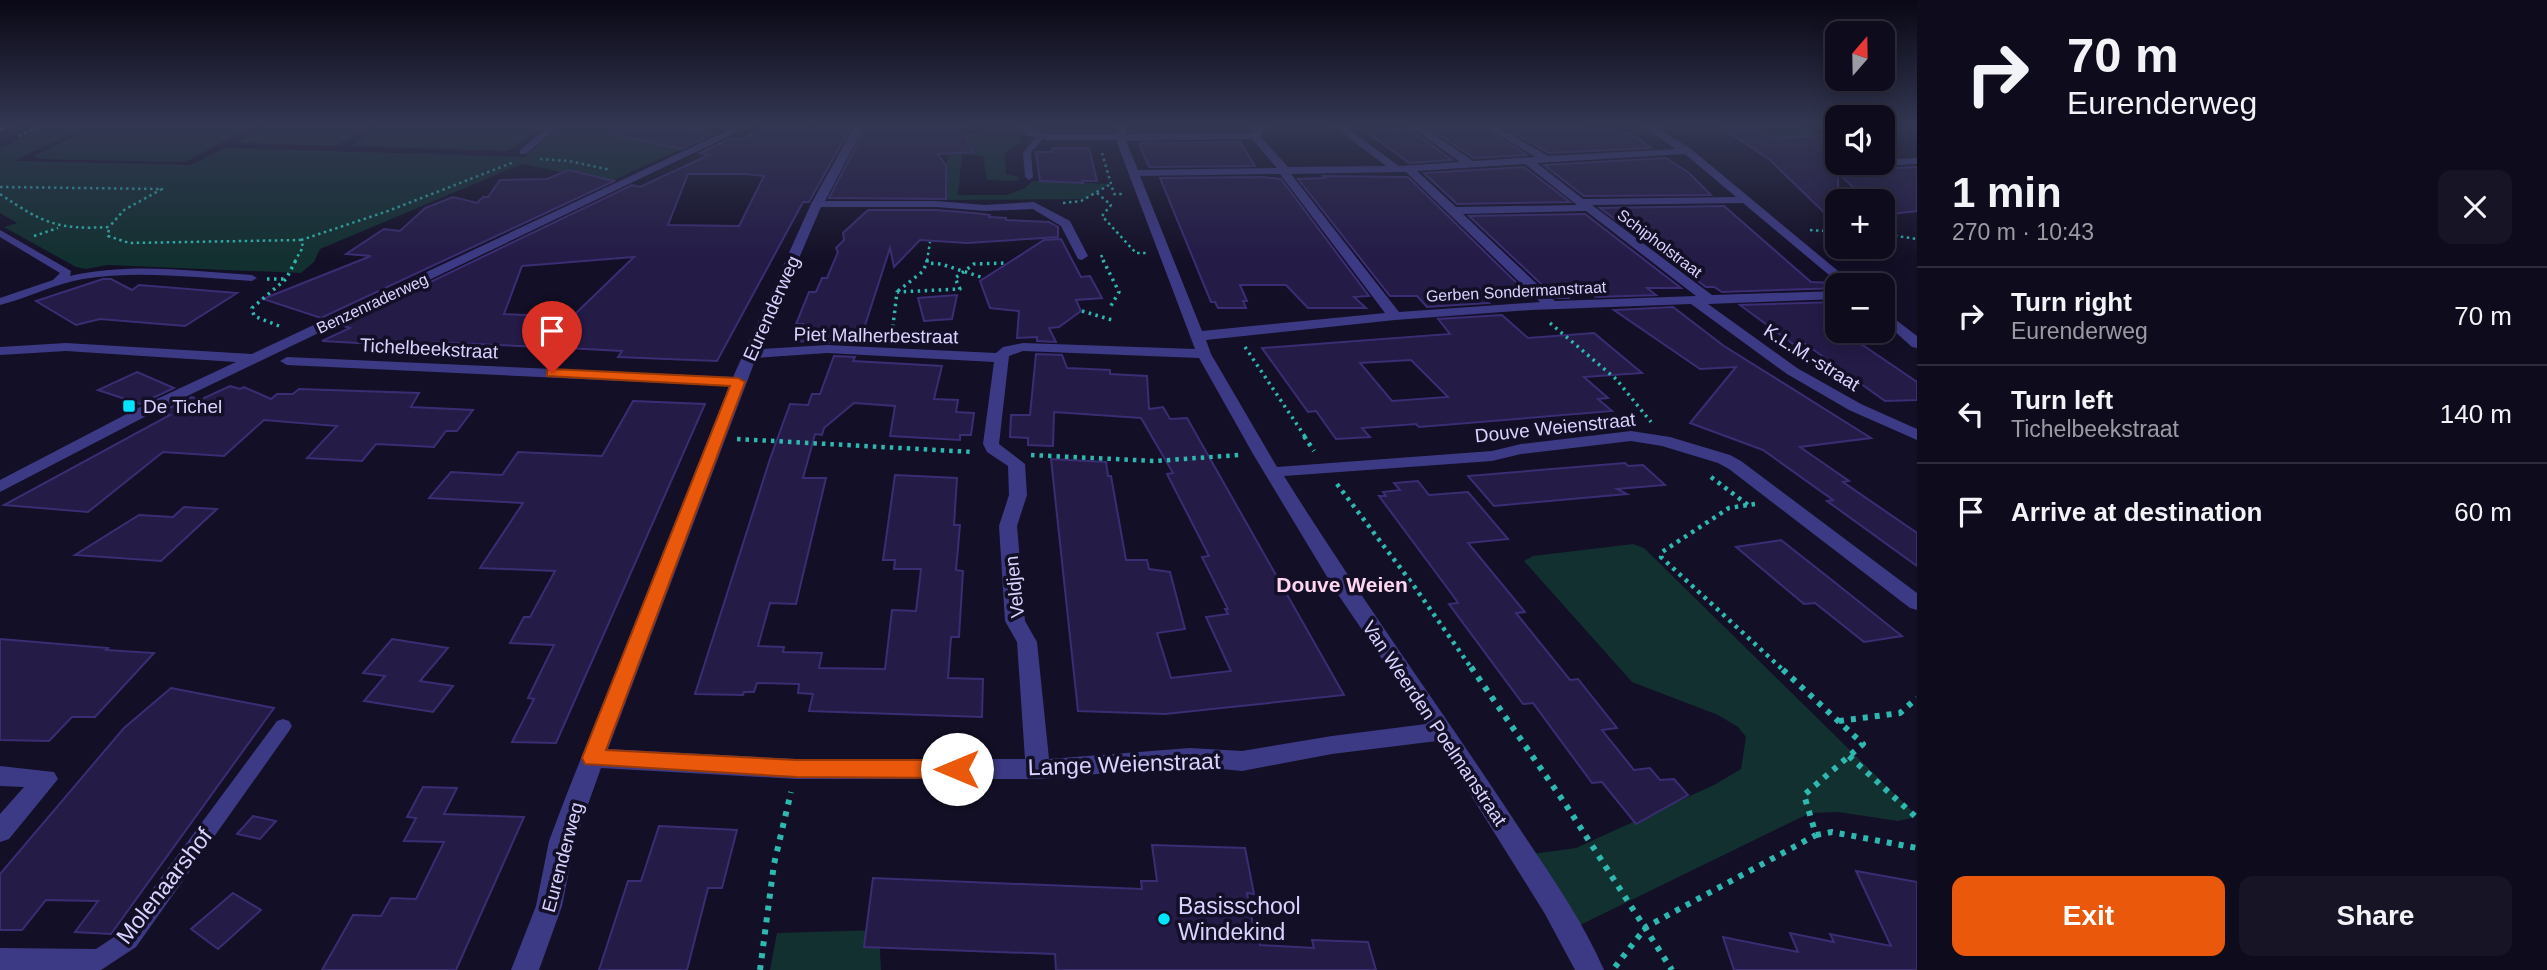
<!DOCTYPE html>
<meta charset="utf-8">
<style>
:root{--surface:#0e0b1c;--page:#171425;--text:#f1f3f6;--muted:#9b9ba3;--line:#2e2b3b;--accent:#ea580c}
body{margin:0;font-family:Arial,sans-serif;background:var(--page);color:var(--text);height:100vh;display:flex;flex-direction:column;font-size:26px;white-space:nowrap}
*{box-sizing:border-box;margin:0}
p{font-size:23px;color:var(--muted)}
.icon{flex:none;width:38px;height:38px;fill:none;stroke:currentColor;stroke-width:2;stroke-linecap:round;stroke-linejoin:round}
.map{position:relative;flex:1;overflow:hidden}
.side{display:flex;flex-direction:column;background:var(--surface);width:630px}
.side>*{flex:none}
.hud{background:#0e0b1c;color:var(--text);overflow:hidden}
.needle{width:46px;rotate:20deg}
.buttons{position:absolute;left:1825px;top:21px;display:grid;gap:14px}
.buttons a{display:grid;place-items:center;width:70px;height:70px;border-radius:14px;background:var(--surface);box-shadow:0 4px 18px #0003,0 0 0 2px var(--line);font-size:35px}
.pin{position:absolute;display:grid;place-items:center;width:60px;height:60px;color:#fff;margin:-72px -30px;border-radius:50% 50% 50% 0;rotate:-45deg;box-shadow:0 0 7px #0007}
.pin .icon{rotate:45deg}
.me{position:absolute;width:77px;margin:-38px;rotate:270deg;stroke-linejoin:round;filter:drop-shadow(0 0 5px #0008)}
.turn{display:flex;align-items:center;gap:24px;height:147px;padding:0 35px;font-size:32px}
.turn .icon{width:91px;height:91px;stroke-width:2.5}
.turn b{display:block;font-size:49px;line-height:60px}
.round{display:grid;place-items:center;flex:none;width:74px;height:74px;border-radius:14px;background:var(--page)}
.summary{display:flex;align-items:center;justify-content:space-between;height:119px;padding:0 35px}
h1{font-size:42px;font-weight:700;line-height:52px}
.primary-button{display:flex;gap:14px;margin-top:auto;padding:14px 35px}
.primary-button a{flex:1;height:80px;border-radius:14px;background:var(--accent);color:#fff;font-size:28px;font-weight:700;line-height:80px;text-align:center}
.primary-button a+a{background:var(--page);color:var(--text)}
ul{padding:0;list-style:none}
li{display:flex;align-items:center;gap:21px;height:98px;padding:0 35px;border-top:2px solid var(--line)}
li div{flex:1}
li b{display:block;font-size:26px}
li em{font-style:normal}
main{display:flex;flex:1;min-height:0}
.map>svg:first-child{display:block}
</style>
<main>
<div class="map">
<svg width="1917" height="970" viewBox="0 0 1917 970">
<rect width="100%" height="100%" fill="#130f26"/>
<g fill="#12302f">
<path d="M50,125H91L14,161L191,165L225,148L525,157L561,125H733L610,182L522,164L320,249L314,262L301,273L108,265L86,269L76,267L4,227L17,223L0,213V148Z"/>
<path d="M99,125H256L185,162L41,159L33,156Z"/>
<path d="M266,125H372L336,146L236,143Z"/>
<path d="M383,125H540L513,148L505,151L352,146Z"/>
<path d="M1752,125H1791L1825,134L1810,140H1778L1768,130Z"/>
<path d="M967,134L1017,135L1022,142L1005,153L1006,174L1019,177L1017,181L987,180L983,156L962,154L958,195H1006L1023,189L1033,181L1110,184L1085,199L942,200L948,154L963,150Z"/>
<path d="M1633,544L1644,548L1914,813L1912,818L1898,821L1838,812L1810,813L1576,927L1532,854L1576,848L1714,785L1741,769L1746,737L1738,727L1718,715L1632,682L1524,561L1533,556Z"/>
<path d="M879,930L881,970H770L777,933Z"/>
</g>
<g fill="#241b47" stroke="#3b2d73" stroke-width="2" fill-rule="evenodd">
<path d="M615,125H667L713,134L682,149L614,134Z"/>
<path d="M772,125H787L819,132L824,125H852L809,202H803L717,361L618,357L622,351L585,349L434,342L429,347L322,341L350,328L341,325L632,185L640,187L709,155L700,153L731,138L740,140ZM688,174H744L764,176L739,226L668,225ZM634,257L572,317L504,314L522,266Z"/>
<path d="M867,125H960L973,152L937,154L946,165V199L829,198Z"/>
<path d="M1471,125H1480L1527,155L1474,158L1429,128Z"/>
<path d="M1500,125H1527L1532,128L1574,126L1582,131H1613L1630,133L1651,148L1549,153Z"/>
<path d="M1718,125H1742L1777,138L1838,134V163L1883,162L1897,168L1917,167V211L1884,215L1883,201H1868L1838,173V226L1769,159Z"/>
<path d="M1409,129L1452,160L1409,163L1366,131Z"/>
<path d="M1240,142L1255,166L1149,167L1139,143Z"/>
<path d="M1052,148H1089L1097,181H1082L1083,183L1040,181L1036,152H1053Z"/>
<path d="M1666,158L1689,173L1711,195L1584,196L1544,165Z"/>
<path d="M1524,167L1570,202L1457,204L1424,173Z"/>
<path d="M569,170L614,181L321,318L263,299L371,256L346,254L384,229L400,231L425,208L453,197L477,203L483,197H488L500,180L547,179Z"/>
<path d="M1323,176L1408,177L1527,293L1479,294L1489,303L1427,307L1417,296H1390L1298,179L1325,178Z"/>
<path d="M1262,177L1281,179L1369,296L1354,297L1366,308H1308L1286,285H1240L1247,301H1243L1246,308H1218L1215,302H1211L1160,178Z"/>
<path d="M1724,206L1811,282L1835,283L1838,288L1722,292L1714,287H1706L1600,208Z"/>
<path d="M868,210H936L974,213L990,215L989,217L1006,218V220L1049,222L1058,227V237L967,243L920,240L894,267L890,248L859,344L796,341L803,324H796L809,292H816L822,278H827L838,252L836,248L844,240L843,233Z"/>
<path d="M1585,214L1681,288H1647L1656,295L1596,297L1579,285L1569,298H1556L1469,216Z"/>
<path d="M1061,239L1081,277L1090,276L1102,298L1076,300L1081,311L1059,327L1049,328L1056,342L1037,341V337L1017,338L1019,311L990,308L980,281L1044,240Z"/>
<path d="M103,279H111L132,290L139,285L237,293L185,326L100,319L76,325L36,301Z"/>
<path d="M957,295L952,319L924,321L918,298Z"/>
<path d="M1838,302V331H1842L1917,382V400L1885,401L1804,343L1793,344L1740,305Z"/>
<path d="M1673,307L1724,346L1871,438L1800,447L1849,481L1843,482L1917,533V566L1827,501L1833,500L1763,450L1690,423L1736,367L1700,369L1614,310Z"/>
<path d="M1502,315L1528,338L1594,333L1642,373L1584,377L1608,398L1598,399L1612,411L1419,427L1416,424L1362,428L1370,437L1336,439L1316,411L1308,412L1262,348L1450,334L1438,319ZM1411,360L1448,397L1392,401L1360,363Z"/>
<path d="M1036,354L1062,355L1067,368L1110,370V374L1147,376L1149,409L1163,407L1170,419L1187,418L1344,695L1165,714L1078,711L1051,459L1106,462L1108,476H1111L1126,560H1147L1149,569L1170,572L1185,629L1157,633L1171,678L1231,671L1206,617L1228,614L1225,609H1228L1202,557L1209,556L1167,474L1173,473L1141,418L1054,412L1053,446L1028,445V438L1010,437L1011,415H1030Z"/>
<path d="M834,356L855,357L853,361L942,366L934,399L958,400L956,412L974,413L971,435H960V440L890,436L895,406L854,403L824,428L822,435L815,434L803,478H826L796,604L770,603L758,646L784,647L783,652L822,653L819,668L885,669L892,610L916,611L921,569H894L895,560H883L895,475L957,478L954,525H960L956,570L963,571L959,637H951L948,678L983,679L982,717L809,711L813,694L798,693L799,684L757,683L754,692H744L743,695L695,694L770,459L790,404L808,405L812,394H820Z"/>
<path d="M137,372L174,388L140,404L98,390Z"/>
<path d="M230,386L240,389L244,387L271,399L277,394H293L299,389L419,393L411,407L473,410L457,431H446L434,447L376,444L362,461L307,458L337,426L264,420L224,456L163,452L88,512L4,505L170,415L161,412L192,397L200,400Z"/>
<path d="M633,401L705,404L556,743L512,742L534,699L528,698L554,645L510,643L524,617H530L555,571L480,568L523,503L429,498L451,472L502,475L518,452L602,456Z"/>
<path d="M1625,463L1628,466L1643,465L1665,485L1617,489L1627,494L1494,506L1468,476Z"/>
<path d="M1418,481L1429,495L1468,492L1508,539L1468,543L1525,612L1516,613L1570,680L1578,679L1617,728L1602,730L1634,770L1650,768L1660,780L1674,779L1688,795L1636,824L1602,782L1592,783L1533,703L1523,704L1449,604L1458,603L1454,597L1379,496H1386L1383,492L1400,490L1394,483Z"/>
<path d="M184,507L217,509L161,561L75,555L139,515L173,517Z"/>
<path d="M1781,540L1828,577L1902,636L1864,642L1815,603L1804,604L1736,547Z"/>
<path d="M0,639L108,648L106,650L154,653L95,717H72L49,741L0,740Z"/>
<path d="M392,639L448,648L420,681L453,686L433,712L364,701L385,676L363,673Z"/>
<path d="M171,688L274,708L111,934L75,932L98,901L46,900L22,930H0V874L124,728Z"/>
<path d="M423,787L457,788L444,814L524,817L456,970H322L353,915L381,916L391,898L416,899L444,842L404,841L416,818L407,817Z"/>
<path d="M253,816L276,821L260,839L237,834Z"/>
<path d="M659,826L737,830L722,888H708L687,970H599L628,881H641Z"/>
<path d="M1152,845L1245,848L1254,894L1247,893L1256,941H1260V945L1314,948L1312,940L1368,942L1376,970H1056L1055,954L864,947L873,878L1142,889L1141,881H1157Z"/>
<path d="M1856,871L1917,882V970H1734L1723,937L1798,952L1790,933L1834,942L1830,934L1891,946Z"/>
<path d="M233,893L261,910L218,949L191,929Z"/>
</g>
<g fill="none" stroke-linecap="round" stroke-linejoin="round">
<g stroke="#2fb8b0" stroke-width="2.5" stroke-dasharray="2.5 3.5" stroke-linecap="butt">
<path d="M19,136L44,125"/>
<path d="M1102,153L1114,194H1125"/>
<path d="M540,159L569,161L611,170"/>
<path d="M0,187L162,189L124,210L109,227"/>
<path d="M1097,193L1111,205L1102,216L1136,253H1146"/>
<path d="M0,194C43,223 57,230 109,227L108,236L129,243L301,240L303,247L295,261"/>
<path d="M1063,203L1081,201L1111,184"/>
<path d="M1810,230L1838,232"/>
<path d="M1883,234L1917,239"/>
<path d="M34,236L58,228"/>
<path d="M301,240L388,211L514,162"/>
<path d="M1101,255L1104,261"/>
<path d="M927,261L930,242"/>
</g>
<g stroke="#2fb8b0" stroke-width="3.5" stroke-dasharray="2.5 4.5" stroke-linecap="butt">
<path d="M927,260V263L941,264L984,278"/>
<path d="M1103,260L1119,292L1109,309"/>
<path d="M267,279H286"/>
<path d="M898,291L922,272L927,263"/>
<path d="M1082,311L1112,320"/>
<path d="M1550,323L1616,379L1651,422"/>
<path d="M279,326L254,316L252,308L286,279L296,260"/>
<path d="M892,334L897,292L960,289L955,278L974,264L1007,263"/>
<path d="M1245,347L1306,438"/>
</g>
<g stroke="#2fb8b0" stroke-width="4.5" stroke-dasharray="3.5 5" stroke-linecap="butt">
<path d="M1304,436L1314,451"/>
<path d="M737,439L973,452"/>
<path d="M1031,455L1155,461L1239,455"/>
<path d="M1711,477L1748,505"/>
<path d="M1337,484L1414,586L1472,669"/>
<path d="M1755,504L1729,508L1662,552L1661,557L1782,669"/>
</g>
<g stroke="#2fb8b0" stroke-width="6" stroke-dasharray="5 7" stroke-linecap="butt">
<path d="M1471,667L1566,805L1672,970"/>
<path d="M1839,721L1900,713L1917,698"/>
<path d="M1849,756L1917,818"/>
<path d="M1816,835L1832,832L1917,848"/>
<path d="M1615,967L1646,927L1816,835L1804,795L1863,744L1780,667"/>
<path d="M760,970L774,864L791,792"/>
</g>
<g fill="#3d3a85" fill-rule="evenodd">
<path d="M551,125H560L526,154H520V150Z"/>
<path d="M1038,134L1045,136L1031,153L1033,177L1029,180L1025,177L1023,153Z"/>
<path d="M0,230L71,271L70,276C130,262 192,271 252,275L257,278L252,281C196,278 139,270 83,279C54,284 28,298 0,305V298L53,280L60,273L0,237Z"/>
<path d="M283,719L289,721L292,726L289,731L136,947L101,970H0V948L96,949L120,933L277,721Z"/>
</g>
<g fill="#3d3a85" fill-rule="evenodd">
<path d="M739,125H752L156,411L0,492V480L144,405L236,362L66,351L0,355V347L66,343L252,354Z"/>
<path d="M855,125H865L825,201H936L985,205L1034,202L1070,221L1088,256L1082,260L1078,259L1061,226L1033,209L985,211L936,207H821L760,349L827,345L996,353L1003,347L1023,343L1195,349L1116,140H1047L1026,135L1021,125H1031L1033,131L1047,134H1117V125H1127L1126,134L1252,133L1253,130L1249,125H1259L1263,130L1260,136L1288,167L1386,166L1332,125H1343L1399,166L1460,162L1408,125H1420L1473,161L1535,157L1483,125H1495L1548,156L1676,149L1640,125H1652L1691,149L1855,285H1841L1743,203L1592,205L1712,295L1838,291V299L1708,304L1797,368L1861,404L1917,429V440L1849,410L1787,374L1691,304L1531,310L1395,320L1206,340L1211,354L1277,467L1492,451L1521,444L1631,431L1670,437L1730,455L1741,461L1917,593V610L1910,608L1729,469L1718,463L1662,446L1631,441L1521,454L1492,461L1284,476C1355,590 1434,699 1508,811C1541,862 1580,914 1604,970H1575L1545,914L1437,741L1332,754L1242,771L1190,766L1038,779H796L601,768L575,841L562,906L539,970H511L536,906L549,841L566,796L729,386L287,365L280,361L287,357L733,377L811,204ZM1252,139L1277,168L1138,170L1126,141ZM1685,154L1736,197L1583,199L1537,163ZM1525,164L1577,205L1456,207L1417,171ZM1406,172L1540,302L1399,312L1291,174ZM1280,174L1385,313L1202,331L1140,176ZM1586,211L1696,296L1555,301L1463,214ZM1023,351L1199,358L1253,454L1335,590L1426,724L1332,736L1242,751L1190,748L1049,759L1037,642L1025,621L1017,526L1027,495L1025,464L999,444L1009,356ZM827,353L994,362L983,444L987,452L1008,466L1009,495L999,526L1005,621L1017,642L1025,759H796L608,749L756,358Z"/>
<path d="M1883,152L1899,159L1917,158V164L1897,165L1883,159Z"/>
<path d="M1883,310L1917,336V348L1912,347L1883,321Z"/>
<path d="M0,766L54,772L58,779L9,839L0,842V814L24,787L0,786Z"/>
</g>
<path fill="#ff4fa3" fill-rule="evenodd" d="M0,125H13L0,131Z"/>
</g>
<linearGradient id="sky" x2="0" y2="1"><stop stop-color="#0a0815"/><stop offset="0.48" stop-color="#333752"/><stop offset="1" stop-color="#333752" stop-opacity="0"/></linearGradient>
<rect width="1917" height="261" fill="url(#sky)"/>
<path fill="#ea580c" stroke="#983908" stroke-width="2" d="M552,369L738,378L745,382L606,750L796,760H957L965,763L968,769L965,775L957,778L796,777L585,764L582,758L730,386L547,376V370Z"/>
<g fill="#00e5ff" stroke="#130f26" stroke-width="2.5">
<rect x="122" y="399" width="14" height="14" rx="3.5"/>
<circle cx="1164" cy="919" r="7"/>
</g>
<g text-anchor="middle" stroke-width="7" stroke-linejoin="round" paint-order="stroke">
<g font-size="16" fill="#d9d4ff" stroke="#130f26">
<text transform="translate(1660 243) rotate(37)" y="6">Schipholstraat</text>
<text transform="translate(1516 291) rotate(-3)" y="6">Gerben Sondermanstraat</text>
<text transform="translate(372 303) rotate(-25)" y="6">Benzenraderweg</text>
</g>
<g font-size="19" fill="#d9d4ff" stroke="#130f26">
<text transform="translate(771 308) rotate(-66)" y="7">Eurenderweg</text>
<text transform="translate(876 335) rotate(1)" y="7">Piet Malherbestraat</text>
<text transform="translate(429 348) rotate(3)" y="7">Tichelbeekstraat</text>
<text transform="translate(1812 357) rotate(32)" y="7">K.L.M.-straat</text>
<text transform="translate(1555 427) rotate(-6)" y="7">Douve Weienstraat</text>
<text transform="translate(1014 587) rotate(-96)" y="7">Veldjen</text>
<text transform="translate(1435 723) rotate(56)" y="7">Van Weerden Poelmanstraat</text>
<text transform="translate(562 857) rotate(-75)" y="7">Eurenderweg</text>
</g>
<g font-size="19" fill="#d9d4ff" stroke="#130f26" text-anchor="start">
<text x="143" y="413">De Tichel</text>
</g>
<g font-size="21" font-weight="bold" fill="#ffd6f0" stroke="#130f26">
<text x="1342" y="592">Douve Weien</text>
</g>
<g font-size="23" fill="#d9d4ff" stroke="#130f26">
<text transform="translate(1124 764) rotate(-2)" y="8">Lange Weienstraat</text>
<text transform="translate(164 886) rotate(-52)" y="8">Molenaarshof</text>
</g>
<g font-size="23" fill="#d9d4ff" stroke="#130f26" text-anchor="start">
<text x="1178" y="914">Basisschool<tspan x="1178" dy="26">Windekind</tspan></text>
</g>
</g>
</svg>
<div class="buttons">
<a><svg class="needle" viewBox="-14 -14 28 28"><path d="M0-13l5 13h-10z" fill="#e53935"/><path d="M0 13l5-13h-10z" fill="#9b9ba3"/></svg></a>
<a><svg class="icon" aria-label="sound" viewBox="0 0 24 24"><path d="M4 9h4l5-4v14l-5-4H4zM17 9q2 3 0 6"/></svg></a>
<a>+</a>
<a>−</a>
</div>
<div class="pin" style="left:552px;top:373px;background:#d93025"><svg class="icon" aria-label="arrive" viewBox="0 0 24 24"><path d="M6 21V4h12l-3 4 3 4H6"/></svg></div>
<svg class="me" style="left:957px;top:769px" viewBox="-20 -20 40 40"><circle r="19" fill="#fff"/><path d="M0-13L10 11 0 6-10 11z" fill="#ea580c"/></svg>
</div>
<section class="side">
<div class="hud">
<div class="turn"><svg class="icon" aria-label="right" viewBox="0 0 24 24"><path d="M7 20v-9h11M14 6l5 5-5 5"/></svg><div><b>70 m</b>Eurenderweg</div></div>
</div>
<div class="summary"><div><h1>1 min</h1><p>270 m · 10:43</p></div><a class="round"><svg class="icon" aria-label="close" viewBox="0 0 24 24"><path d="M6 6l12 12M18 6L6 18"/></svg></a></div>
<ul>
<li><svg class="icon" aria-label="right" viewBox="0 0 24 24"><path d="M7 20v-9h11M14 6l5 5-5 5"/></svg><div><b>Turn right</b><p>Eurenderweg</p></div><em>70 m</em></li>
<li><svg class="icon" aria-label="left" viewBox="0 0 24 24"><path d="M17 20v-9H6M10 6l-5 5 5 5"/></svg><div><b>Turn left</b><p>Tichelbeekstraat</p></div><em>140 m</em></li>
<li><svg class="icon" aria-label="arrive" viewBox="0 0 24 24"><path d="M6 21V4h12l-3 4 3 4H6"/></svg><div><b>Arrive at destination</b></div><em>60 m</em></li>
</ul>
<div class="primary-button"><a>Exit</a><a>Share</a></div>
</section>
</main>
